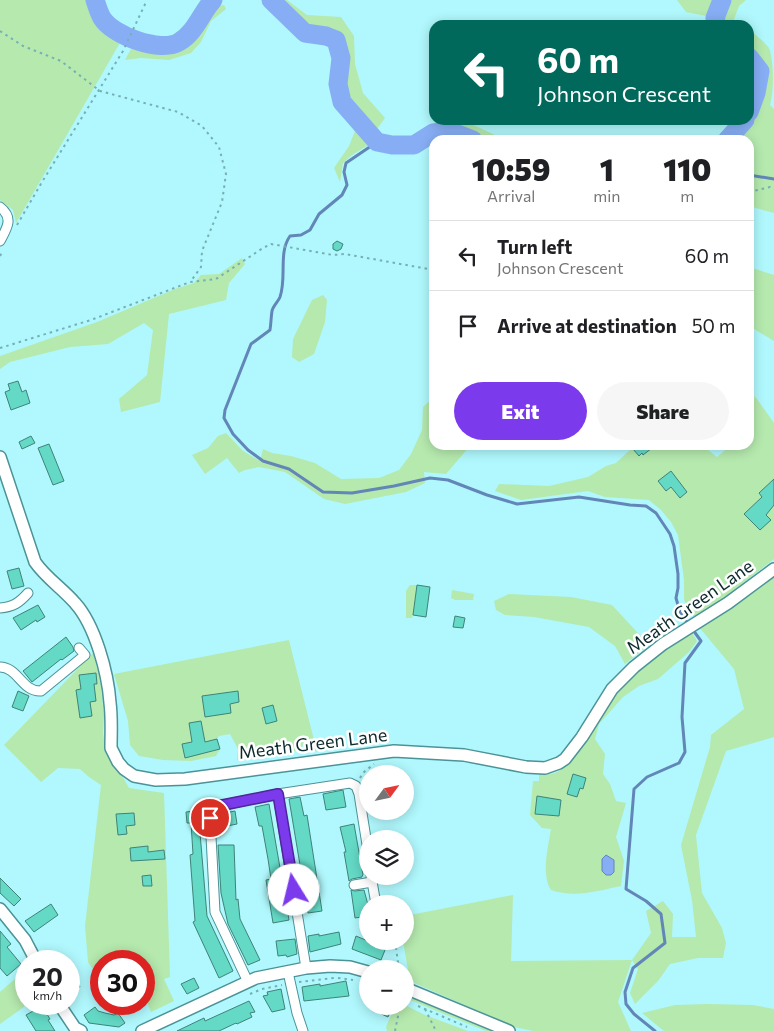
<!DOCTYPE html>
<meta charset="utf-8">
<style>
:root{--surface:#fff;--page:#f6f6f6;--text:#202124;--muted:#757577;--line:#e0e0e0;--accent:#7c3aed}
body{margin:0;font-family:Commissioner,sans-serif;background:var(--page);color:var(--text);height:100vh;display:flex;flex-direction:column;font-size:19px;white-space:nowrap}
*{box-sizing:border-box;margin:0}
p{font-size:16px;color:var(--muted)}
.icon{flex:none;width:28px;height:28px;fill:none;stroke:currentColor;stroke-width:2;stroke-linecap:round;stroke-linejoin:round}
.map{position:relative;flex:1;overflow:hidden}
.side{position:absolute;left:429px;top:135px;width:325px;height:315px;display:flex;flex-direction:column;background:var(--surface);border-radius:15px;box-shadow:0 2px 12px #0003}
.side>*{flex:none}
.guide{position:absolute;left:429px;top:20px;width:325px;height:105px;border-radius:15px;box-shadow:0 2px 12px #0003;background:#00695c;color:#fff;overflow:hidden}
.needle{width:32px;rotate:57deg}
.fabs{position:absolute;left:359px;top:765px;display:grid;gap:10px}
.fabs a{display:grid;place-items:center;width:55px;height:55px;border-radius:50%;background:var(--surface);box-shadow:0 2px 12px #0003;font-size:25px}
.speed{position:absolute;left:15px;top:950px;display:flex;gap:10px;font-size:25px;font-weight:700;text-align:center}
.speed>*{display:grid;place-content:center;width:65px;height:65px;border-radius:50%;background:var(--surface);box-shadow:0 2px 12px #0003;line-height:1}
.speed small{font-size:12px;font-weight:400}
.speed .limit{border:8px solid #d22;background:#fff;color:#111}
.pin{position:absolute;display:grid;place-items:center;width:42px;height:42px;color:#fff;margin:-21px;border:2px solid #fff;border-radius:50%;box-shadow:0 1px 5px #0007}
.me{position:absolute;width:55px;margin:-28px;rotate:351deg;stroke-linejoin:round;filter:drop-shadow(0 0 4px #0008)}
.turn{display:flex;align-items:center;gap:18px;height:105px;padding:0 25px;font-size:22px}
.turn .icon{width:65px;height:65px;stroke-width:2.5}
.turn b{display:block;font-size:35px;line-height:42px}
.eta{display:flex;justify-content:space-evenly;align-items:center;height:85px;text-align:center}
.eta b{font-size:30px;font-weight:800;line-height:35px}
.button{display:flex;gap:10px;margin-top:auto;padding:10px 25px}
.button a{flex:1;height:58px;border-radius:30px;background:var(--accent);color:#fff;font-size:20px;font-weight:800;line-height:58px;text-align:center}
.button a+a{background:var(--page);color:var(--text)}
ul{padding:0;list-style:none}
li{display:flex;align-items:center;gap:15px;height:70px;padding:0 25px;border-top:1px solid var(--line)}
li div{flex:1}
li b{display:block;font-size:19px}
li em{font-style:normal}
.map>svg:first-child{display:block}
</style>
<div class="map">
<svg width="774" height="1031" viewBox="0 0 774 1031">
<rect width="100%" height="100%" fill="#b0f8fd"/>
<g fill="#b5e9ae">
<path d="M0,0H87C96,23 97,33 121,41L16,223L13,210L0,200Z"/>
<path d="M278,0H287L307,15L341,17L354,36L355,64L363,93L385,118L377,129L378,139L352,155L343,163L340,182L334,168L349,146L355,131L337,105L353,118L362,111L345,91L343,41L335,32L312,28L294,15Z"/>
<path d="M677,0H715L706,16L686,12Z"/>
<path d="M732,0H746L739,6L733,22L740,25H723L722,23L725,9Z"/>
<path d="M224,5L226,9L211,21L201,42L191,53L169,60L141,58L125,60L132,47C143,49 156,53 167,53C186,54 207,21 215,6Z"/>
<path d="M749,29C755,35 764,41 769,48C774,61 774,91 770,105L774,109V213L749,206V140H715L733,120H749V95L752,83L750,71L758,62L749,49Z"/>
<path d="M463,120L495,135L500,140H480L455,124Z"/>
<path d="M242,258L245,264L229,283L226,300L169,314L160,402L121,412L119,399L147,375L153,330L144,323L108,344L70,347L10,362L0,369V356L97,322L175,289L194,283L201,275L219,274Z"/>
<path d="M749,267L774,275V341L749,326Z"/>
<path d="M323,295L327,300L325,322L314,354L299,362L292,357L293,339L312,300Z"/>
<path d="M749,391L757,399L774,423V559L715,605L694,617L684,600V580L678,535L671,522L661,510L649,500L605,497L588,491L521,500L495,491L499,484L549,486L588,477L606,466L616,463L635,445H702L717,457L731,445H749V430L754,425L749,420Z"/>
<path d="M434,397V445L470,446L446,474L424,472L425,483L406,492L345,504L324,499L285,472L259,467L245,470L239,473L227,458L205,474L192,455L208,448L218,436L226,433L243,451L260,461L263,449L272,453L291,456L315,463L341,479L379,478L399,470L411,454L422,430L423,407Z"/>
<path d="M774,575V737L726,751L696,835L702,893L722,928L726,943L723,958H698L670,964L658,981L635,1004L630,993L638,969L632,960L618,1002L631,1031H533L514,1027L410,981L403,941H405V916L513,895L511,961L632,960L651,933L646,911L663,901L673,914L672,937H696L692,900L681,845L710,747L711,735L744,709L734,669L699,627L751,594Z"/>
<path d="M410,585H417L413,615L412,618H406V591Z"/>
<path d="M452,590L474,594L473,600H455L451,598Z"/>
<path d="M509,594L571,597L612,605L649,645L625,664L615,646L589,627L534,617L505,615L496,610L494,601Z"/>
<path d="M691,631L697,641L689,652L658,679L639,686L623,697L599,724L595,739L605,754L603,774L610,784L616,801L626,803L616,837L624,861L621,886C598,891 574,898 551,890C541,874 548,848 551,829L542,828L530,815L533,781H539V774C549,775 557,774 564,767C584,749 594,722 610,701C631,672 661,650 691,631Z"/>
<path d="M289,640L317,752L303,744L301,750L237,760L238,749L230,734L219,736L217,739L220,749L216,756L191,761L163,760L139,756L130,745L128,721L114,674Z"/>
<path d="M93,653L100,679L104,716L103,734L107,752L119,770L129,788L164,793L170,977L164,979L174,1001L151,1012L144,995V961H101V981L88,962L85,926L101,785L89,777L80,769L58,768L41,782L4,745Z"/>
<path d="M23,972L26,978V1004H28L0,1024V992Z"/>
<path d="M405,995L434,1007H446L454,1010L460,1017L493,1031H486L405,998Z"/>
<path d="M708,1004L753,1005L774,1009V1031H664L642,1013L675,1005Z"/>
<path d="M405,1005L425,1015L468,1031H387L386,1027L395,1006Z"/>
</g>
<path fill="#87aef4" stroke="#6286b8" d="M606,855L614,860V872L611,875H606L602,871V859Z"/>
<g fill="none" stroke-linecap="round" stroke-linejoin="round">
<g stroke="#6286b8" stroke-width="3">
<path d="M377,142L346,163L344,172L347,185L342,195L319,214L310,230L301,235L290,236C278,253 287,277 280,297C278,302 273,306 272,311C271,317 271,324 270,330L251,344L225,410L224,418L233,434L248,450L263,461L289,469L323,492L352,493L394,486L430,478L448,480L487,495L517,504L579,497L630,505L646,506L656,513L670,534L674,546L678,574V588L676,598L680,612L689,625"/>
<path d="M749,175L774,179"/>
<path d="M655,1031L634,1014L626,1004L625,992L633,968L665,943L661,914L646,901L626,889L634,789L647,777L679,763L685,752L682,717L685,663L701,641L693,630"/>
</g>
<g stroke="#87aef4" stroke-width="19">
<path d="M95,0C97,6 99,13 102,18C113,36 161,53 179,42C196,32 201,13 213,0"/>
<path d="M271,0L305,33L326,36L336,40L341,58L338,84L342,102L377,142L392,145H414L433,133L450,131L473,140"/>
<path d="M717,25L715,18L722,0"/>
<path d="M749,57L760,71L756,93L749,112"/>
<path d="M727,140L745,120"/>
</g>
</g>
<g fill="#64d9c6" stroke="#3f8378">
<path d="M337,241L343,244L341,249L337,251L333,249V244Z"/>
<path d="M18,381L22,392L26,390L30,403L11,410L5,392L10,390L8,384Z"/>
<path d="M31,436L35,443L22,449L19,442Z"/>
<path d="M49,444L64,481L53,485L38,448Z"/>
<path d="M635,445H656L643,455L642,453L639,456L633,449L637,447Z"/>
<path d="M671,471L687,492L680,498L671,487L666,491L658,481Z"/>
<path d="M774,479V505L766,515L771,520L760,530L744,514L762,497L759,493Z"/>
<path d="M19,568L24,586L12,589L7,571Z"/>
<path d="M417,585L430,587L426,617L413,615Z"/>
<path d="M38,605L45,617L37,622L36,620L21,630L13,618Z"/>
<path d="M455,616L465,618L463,628L453,627Z"/>
<path d="M66,637L73,647L74,651L62,660L61,659L32,682L23,671Z"/>
<path d="M96,673L97,684H94L96,701L90,702L92,716L80,718L76,690L81,689L79,675Z"/>
<path d="M18,691L29,696L23,711L12,707Z"/>
<path d="M238,691L239,702L230,704L231,713L205,717L202,696Z"/>
<path d="M273,705L277,721L266,724L262,708Z"/>
<path d="M201,721L205,742L217,739L220,749L185,758L182,744L192,742L189,723Z"/>
<path d="M573,774L586,778L583,789L580,788L577,797L567,794Z"/>
<path d="M343,790L346,807L326,810L323,794Z"/>
<path d="M537,796L561,800L559,816L535,814Z"/>
<path d="M300,797L304,816L307,815L322,911L308,913L289,799Z"/>
<path d="M269,804L289,920L273,923L266,880L271,879L268,859L262,826H259L255,807Z"/>
<path d="M201,810L202,821H199L207,916L233,971L219,978L193,922L195,921L190,855L193,854L191,823H187L186,812Z"/>
<path d="M235,811L237,824L222,827L219,814Z"/>
<path d="M134,813L135,825L126,826L127,834L118,835L116,814Z"/>
<path d="M354,824L363,875L362,876V877L352,879L349,881L344,852H346L340,827Z"/>
<path d="M218,845H234L236,900L238,899L240,919L260,960L248,965L228,924L221,893Z"/>
<path d="M148,846V852L164,850L165,859L131,861L130,848Z"/>
<path d="M151,875L152,886H143L142,876Z"/>
<path d="M0,878L21,899L14,906L0,893Z"/>
<path d="M351,890L355,891L364,890L368,905V916L355,918Z"/>
<path d="M51,904L58,915L34,932L25,921Z"/>
<path d="M0,931L11,944L7,947L21,964L7,976L0,968Z"/>
<path d="M339,932L341,944L310,952L308,936L319,934V936Z"/>
<path d="M356,936L368,941L375,943V941L387,945L381,960L352,949Z"/>
<path d="M295,939L297,954L287,957L286,955L278,956L276,941Z"/>
<path d="M69,965L80,987L69,993Z"/>
<path d="M194,978L199,988L187,994L181,984Z"/>
<path d="M346,981L349,996L304,1001L302,987L320,984V986Z"/>
<path d="M281,989L285,1009L272,1012L263,996L268,995L267,992Z"/>
<path d="M249,1001L255,1012L250,1013L252,1017L237,1024L236,1023L219,1031H177L204,1018L205,1021Z"/>
<path d="M42,1006L50,1019L48,1020L55,1031H36L26,1015Z"/>
<path d="M380,1006H393L388,1017L377,1012Z"/>
<path d="M95,1007L98,1011L105,1013L114,1015L118,1013L125,1023L119,1027L89,1023L84,1015Z"/>
</g>
<g fill="none" stroke-linecap="round" stroke-linejoin="round">
<g stroke="#4c9398" stroke-width="11">
<g id="street">
<path d="M0,207C14,218 7,228 0,241"/>
<path d="M0,608C13,607 19,603 28,593"/>
<path d="M0,667C18,667 22,692 41,691L85,655L79,648"/>
<path d="M278,794L306,968"/>
<path d="M371,876L376,904"/>
<path d="M354,885L372,882"/>
<path d="M288,972L297,1013L303,1031"/>
<path d="M248,982L215,912L210,818L212,810L218,806L278,794L350,783L356,786L359,794L368,851"/>
</g>
</g>
<g stroke="#4c9398" stroke-width="14">
<g id="secondary">
<path d="M0,457L35,562C46,578 62,588 75,603C95,625 108,673 110,703C112,718 111,733 111,748L118,762L124,769L134,776L156,780L185,779L394,751L464,755L526,767L545,768L559,763L565,759L582,737L612,689L634,667L663,644L728,603L774,569"/>
<path d="M0,909L25,940L36,961"/>
<path d="M405,988L509,1031"/>
<path d="M59,1004L75,1028L81,1031"/>
<path d="M142,1031L256,978L306,968L330,966L350,967L368,972"/>
</g>
</g>
<g stroke="#76b0b4" stroke-width="2" stroke-dasharray="2.5 4" stroke-linecap="butt">
<path d="M0,31L23,46L61,61L100,91L178,112L202,126L219,147L226,174L222,202L202,251L201,267L191,281"/>
<path d="M749,192L770,187L774,189"/>
<path d="M17,225L42,182L123,51L147,0"/>
<path d="M0,256L3,251"/>
<path d="M0,348L91,320L190,282L216,279L263,248L271,244L333,255L345,254L434,270"/>
<path d="M360,778L364,772L374,764"/>
<path d="M395,941L399,969"/>
<path d="M338,978L353,980"/>
<path d="M299,982L334,978"/>
<path d="M250,994L262,989L282,985"/>
<path d="M418,1006L467,1027"/>
<path d="M425,1009L436,1031"/>
<path d="M395,1031L400,1006"/>
</g>
<use href="#street" stroke="#fff" stroke-width="9"/>
<use href="#secondary" stroke="#fff" stroke-width="11"/>
</g>
<g fill="none" stroke-linecap="round" stroke-linejoin="round">
<g stroke="#51269a" stroke-width="12">
<path id="route" d="M210,818L212,810L218,806L278,794L294,890"/>
</g>
<use href="#route" stroke="#7c3aed" stroke-width="9"/>
</g>
<g text-anchor="middle" stroke-width="5" stroke-linejoin="round" paint-order="stroke">
<g font-size="18" fill="#0c2a2c" stroke="#fff">
<text transform="translate(690 607) rotate(-35)" y="6">Meath Green Lane</text>
<text transform="translate(313 744) rotate(-7)" y="6">Meath Green Lane</text>
</g>
</g>
</svg>
<div class="fabs">
<a><svg class="needle" viewBox="-14 -14 28 28"><path d="M0-13l5 13h-10z" fill="#e53935"/><path d="M0 13l5-13h-10z" fill="#757577"/></svg></a>
<a><svg class="icon" aria-label="layers" viewBox="0 0 24 24"><path d="M12 4l9 5-9 5-9-5zM3 14l9 5 9-5"/></svg></a>
<a>+</a>
<a>−</a>
</div>
<div class="speed"><div>20<small>km/h</small></div><div class="limit">30</div></div>
<div class="pin" style="left:210px;top:818px;background:#d93025"><svg class="icon" aria-label="arrive" viewBox="0 0 24 24"><path d="M6 21V4h12l-3 4 3 4H6"/></svg></div>
<svg class="me" style="left:294px;top:890px" viewBox="-20 -20 40 40"><circle r="19" fill="#fff"/><path d="M0-13L10 11 0 6-10 11z" fill="#7c3aed"/></svg>
<div class="guide">
<div class="turn"><svg class="icon" aria-label="left" viewBox="0 0 24 24"><path d="M17 20v-9H6M10 6l-5 5 5 5"/></svg><div><b>60 m</b>Johnson Crescent</div></div>
</div>
<section class="side">
<div class="eta">
<div><b>10:59</b><p>Arrival</p></div>
<div><b>1</b><p>min</p></div>
<div><b>110</b><p>m</p></div>
</div>
<ul>
<li><svg class="icon" aria-label="left" viewBox="0 0 24 24"><path d="M17 20v-9H6M10 6l-5 5 5 5"/></svg><div><b>Turn left</b><p>Johnson Crescent</p></div><em>60 m</em></li>
<li><svg class="icon" aria-label="arrive" viewBox="0 0 24 24"><path d="M6 21V4h12l-3 4 3 4H6"/></svg><div><b>Arrive at destination</b></div><em>50 m</em></li>
</ul>
<div class="button"><a>Exit</a><a>Share</a></div>
</section>
</div>
